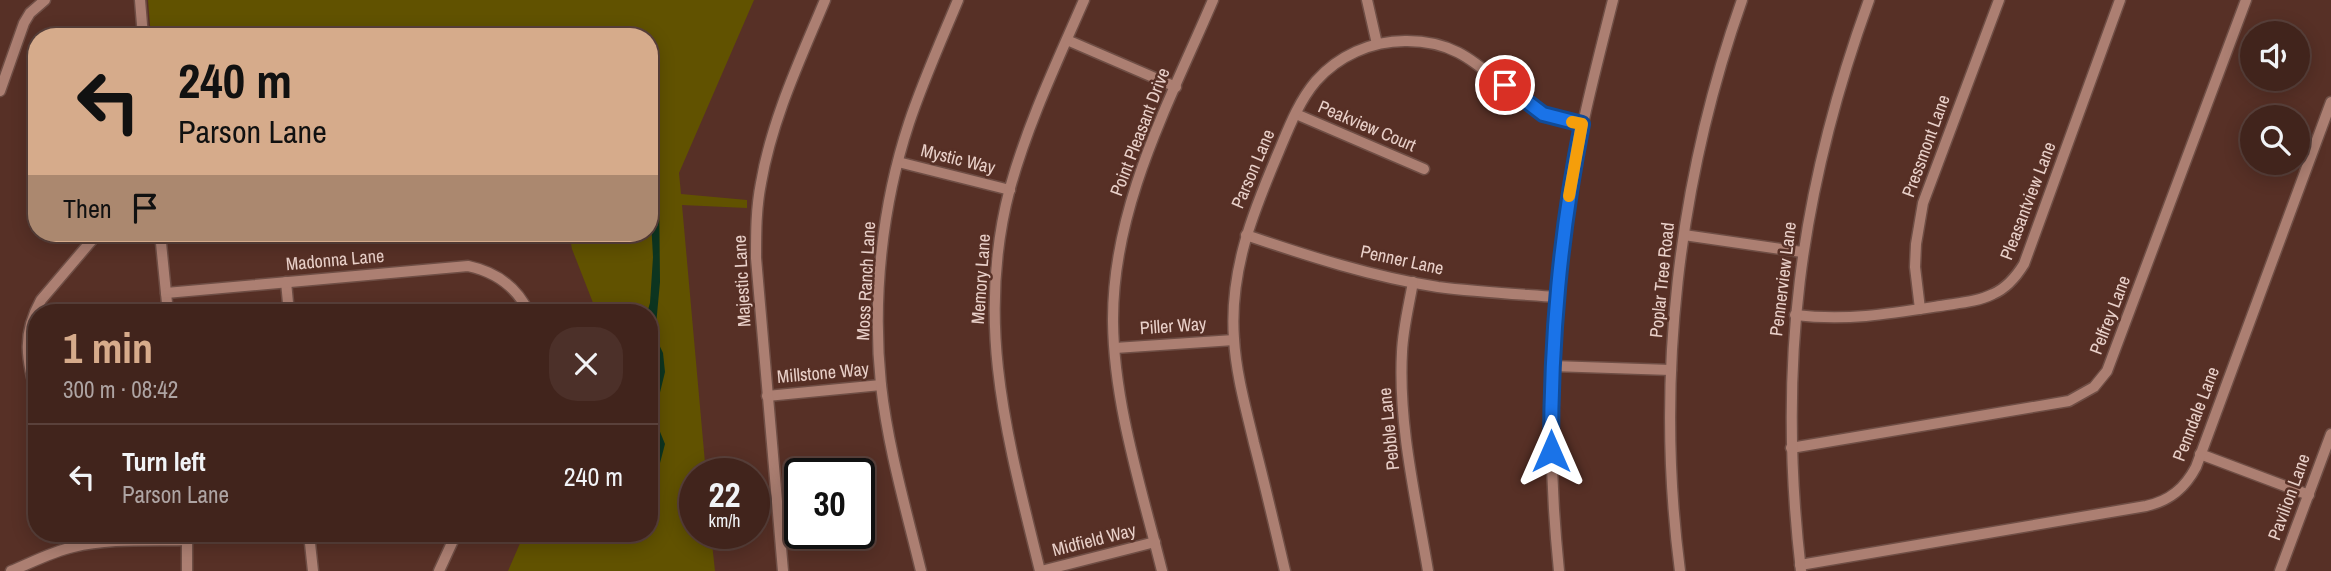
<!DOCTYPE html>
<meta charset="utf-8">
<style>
:root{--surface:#41241c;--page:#4c3029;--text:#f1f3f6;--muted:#aea4a3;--line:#5a413b;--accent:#d6ab8b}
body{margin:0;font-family:"Archivo Narrow",sans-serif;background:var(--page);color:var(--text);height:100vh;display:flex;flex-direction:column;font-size:26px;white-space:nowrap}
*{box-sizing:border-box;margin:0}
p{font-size:23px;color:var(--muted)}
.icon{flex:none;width:38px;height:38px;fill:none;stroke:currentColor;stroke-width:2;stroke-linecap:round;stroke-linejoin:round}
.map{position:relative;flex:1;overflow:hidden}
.details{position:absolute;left:28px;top:304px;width:630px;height:238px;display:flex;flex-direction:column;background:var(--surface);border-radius:28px;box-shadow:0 4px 18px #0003,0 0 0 2px var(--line)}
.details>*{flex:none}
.hud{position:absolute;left:28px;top:28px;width:630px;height:214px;border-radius:28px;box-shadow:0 4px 18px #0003,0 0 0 2px var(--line);background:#d6ab8b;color:#111;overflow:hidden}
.fabs{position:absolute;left:2240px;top:21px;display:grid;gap:14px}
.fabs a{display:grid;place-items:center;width:70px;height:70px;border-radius:50%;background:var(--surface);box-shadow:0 4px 18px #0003,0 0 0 2px var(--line);font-size:35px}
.speed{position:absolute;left:679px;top:458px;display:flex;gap:14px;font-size:35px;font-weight:700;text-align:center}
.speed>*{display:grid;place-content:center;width:91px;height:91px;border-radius:50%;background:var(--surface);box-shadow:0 4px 18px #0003,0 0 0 2px var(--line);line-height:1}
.speed small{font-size:18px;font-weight:400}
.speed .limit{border:4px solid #111;border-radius:10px;background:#fff;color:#111}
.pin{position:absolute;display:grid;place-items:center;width:60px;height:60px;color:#fff;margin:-30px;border:4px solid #fff;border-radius:50%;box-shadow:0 2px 7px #0007}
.me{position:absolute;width:77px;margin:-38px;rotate:0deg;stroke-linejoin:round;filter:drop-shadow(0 0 5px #0008)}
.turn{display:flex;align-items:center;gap:24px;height:147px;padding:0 35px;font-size:32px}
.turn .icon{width:91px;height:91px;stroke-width:2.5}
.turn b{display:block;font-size:49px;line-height:60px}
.then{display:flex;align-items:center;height:66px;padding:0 35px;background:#0003;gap:14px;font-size:26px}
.round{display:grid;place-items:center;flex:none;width:74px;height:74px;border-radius:28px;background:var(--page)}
.summary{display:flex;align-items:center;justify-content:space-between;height:119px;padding:0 35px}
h1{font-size:42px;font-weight:700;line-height:52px;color:var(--accent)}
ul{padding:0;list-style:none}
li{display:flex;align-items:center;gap:21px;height:105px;padding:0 35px;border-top:2px solid var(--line)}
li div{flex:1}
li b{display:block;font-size:26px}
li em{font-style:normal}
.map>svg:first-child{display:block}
</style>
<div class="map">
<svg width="2331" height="571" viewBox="0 0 2331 571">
<rect width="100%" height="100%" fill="#573026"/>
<path fill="#615200" d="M148,0H754L679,173L681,194L747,200V208L682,205L706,474H695V534H711L715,571H508L524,534H649V313H597L572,249L569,233H649V37H151Z"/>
<path fill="#0d3520" d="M649,176L658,181L659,187L660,282L655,336L663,353L665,372L654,417L665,444L660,463L649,477V468L658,452L657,443L649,423V407L658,374L654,347L649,339V313H647L650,303L653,257L651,220L653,188Z"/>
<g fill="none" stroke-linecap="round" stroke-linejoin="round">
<g stroke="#6f4e45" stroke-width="13">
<g id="minor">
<path d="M140,0L143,37"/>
<path d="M1367,0L1377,44"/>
<path d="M1067,40L1176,87"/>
<path d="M0,91L24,23L30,13L45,0"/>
<path d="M1296,114L1424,169"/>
<path d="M898,162L1010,190"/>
<path d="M160,233L168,313"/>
<path d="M1246,235C1308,256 1373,277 1438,287C1477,292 1516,294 1556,297"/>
<path d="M1684,235L1802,252"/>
<path d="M286,282L289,313"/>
<path d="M1413,282C1409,305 1403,328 1402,352C1398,425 1416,499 1428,571"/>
<path d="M166,293L468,266C496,272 517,287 529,313"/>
<path d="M1920,309L1915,267L1916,244L1923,203L1999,0"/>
<path d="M1795,315C1847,321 1889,314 1940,306C1958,303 1977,302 1993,294C2007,288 2016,277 2024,264L2120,0"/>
<path d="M1115,348L1234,340"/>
<path d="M1552,366L1671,370"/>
<path d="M767,396L881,385"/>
<path d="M37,397C27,359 21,336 41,300L98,233"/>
<path d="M1791,448L2069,401L2094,387L2107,371L2246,0"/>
<path d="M2200,454L2309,495"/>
<path d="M309,534L313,571"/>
<path d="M1800,565L2146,506C2170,501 2185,488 2196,467L2331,102"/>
<path d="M11,571C31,563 51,552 73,547C110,538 150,541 188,540"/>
<path d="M187,571V535"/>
<path d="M439,571L456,534"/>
<path d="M783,571L756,258C756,233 756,208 761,183C772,119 800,60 825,0"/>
<path d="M921,571C906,509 888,448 881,385C872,298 882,205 909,123C923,81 941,41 958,0"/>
<path d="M1040,571C1008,440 974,324 1010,188C1028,123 1057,62 1084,0"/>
<path d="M1041,571L1155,542"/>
<path d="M1162,571C1142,490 1114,406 1113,322C1112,207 1169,103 1213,0"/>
<path d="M1285,571C1275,528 1265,485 1254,443C1246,409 1236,374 1234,339C1229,271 1253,212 1279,151C1289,127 1299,101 1316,81C1338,56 1371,41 1405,41C1470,40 1488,81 1537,110C1550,118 1567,121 1582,124"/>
<path d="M1559,571C1547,452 1548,332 1566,214C1577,141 1595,71 1613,0"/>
<path d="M1680,571C1655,380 1678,181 1742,0"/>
<path d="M1801,571C1777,367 1799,193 1869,0"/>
<path d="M2280,571L2331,434"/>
</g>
</g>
<use href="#minor" stroke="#ac7f72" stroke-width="10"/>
</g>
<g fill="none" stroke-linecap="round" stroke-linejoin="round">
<g stroke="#114b97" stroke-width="18">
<path id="route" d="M1505,85L1543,114L1582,124C1560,235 1551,337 1551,451"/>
</g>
<use href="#route" stroke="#1a73e8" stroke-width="12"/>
<path stroke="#f59e0b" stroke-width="12" d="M1569,196L1582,124L1572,122"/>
</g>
<g text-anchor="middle" stroke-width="5" stroke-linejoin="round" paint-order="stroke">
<g font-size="18" fill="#e9d0c9" stroke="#573026">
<text transform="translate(1367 126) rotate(23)" y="6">Peakview Court</text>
<text transform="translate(1140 132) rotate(-69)" y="6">Point Pleasant Drive</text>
<text transform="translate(1926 146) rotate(-70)" y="6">Pressmont Lane</text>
<text transform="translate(958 159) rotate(14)" y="6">Mystic Way</text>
<text transform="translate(1253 169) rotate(-67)" y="6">Parson Lane</text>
<text transform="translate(2028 201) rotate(-69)" y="6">Pleasantview Lane</text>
<text transform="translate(335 260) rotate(-5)" y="6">Madonna Lane</text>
<text transform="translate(1402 260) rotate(12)" y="6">Penner Lane</text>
<text transform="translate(981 279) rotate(-86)" y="6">Memory Lane</text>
<text transform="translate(1783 279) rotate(-83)" y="6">Pennerview Lane</text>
<text transform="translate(1662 280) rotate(-84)" y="6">Poplar Tree Road</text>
<text transform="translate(742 281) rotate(-93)" y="6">Majestic Lane</text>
<text transform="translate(866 281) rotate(-87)" y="6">Moss Ranch Lane</text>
<text transform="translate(2110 315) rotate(-69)" y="6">Pelfrey Lane</text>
<text transform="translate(1173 326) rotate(-4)" y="6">Piller Way</text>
<text transform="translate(823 373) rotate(-5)" y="6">Millstone Way</text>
<text transform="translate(2196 414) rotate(-69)" y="6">Penndale Lane</text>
<text transform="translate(1389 429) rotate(-96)" y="6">Pebble Lane</text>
<text transform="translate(2289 497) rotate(-70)" y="6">Pavilion Lane</text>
<text transform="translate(1094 540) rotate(-14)" y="6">Midfield Way</text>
</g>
</g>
</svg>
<div class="fabs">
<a><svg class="icon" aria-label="sound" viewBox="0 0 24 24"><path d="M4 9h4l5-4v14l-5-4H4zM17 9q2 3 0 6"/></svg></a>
<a><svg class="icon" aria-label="search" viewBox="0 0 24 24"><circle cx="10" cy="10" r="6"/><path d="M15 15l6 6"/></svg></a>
</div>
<div class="speed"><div>22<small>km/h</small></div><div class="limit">30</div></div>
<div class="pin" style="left:1505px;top:85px;background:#d93025"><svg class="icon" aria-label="arrive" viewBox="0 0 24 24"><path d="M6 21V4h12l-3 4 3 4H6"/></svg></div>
<svg class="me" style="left:1551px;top:451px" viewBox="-20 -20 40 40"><path d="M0-17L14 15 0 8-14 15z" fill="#1a73e8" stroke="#fff" stroke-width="4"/></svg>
<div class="hud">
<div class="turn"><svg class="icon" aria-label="left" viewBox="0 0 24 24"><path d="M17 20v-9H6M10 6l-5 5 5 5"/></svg><div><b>240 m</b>Parson Lane</div></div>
<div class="then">Then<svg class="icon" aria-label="arrive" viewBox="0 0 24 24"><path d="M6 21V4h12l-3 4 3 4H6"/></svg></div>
</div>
<section class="details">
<div class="summary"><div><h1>1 min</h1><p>300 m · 08:42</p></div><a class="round"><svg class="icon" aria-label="close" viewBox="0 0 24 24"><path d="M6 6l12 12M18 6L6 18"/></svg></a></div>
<ul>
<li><svg class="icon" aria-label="left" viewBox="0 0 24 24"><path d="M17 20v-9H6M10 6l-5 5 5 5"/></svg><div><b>Turn left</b><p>Parson Lane</p></div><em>240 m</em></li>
</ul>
</section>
</div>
